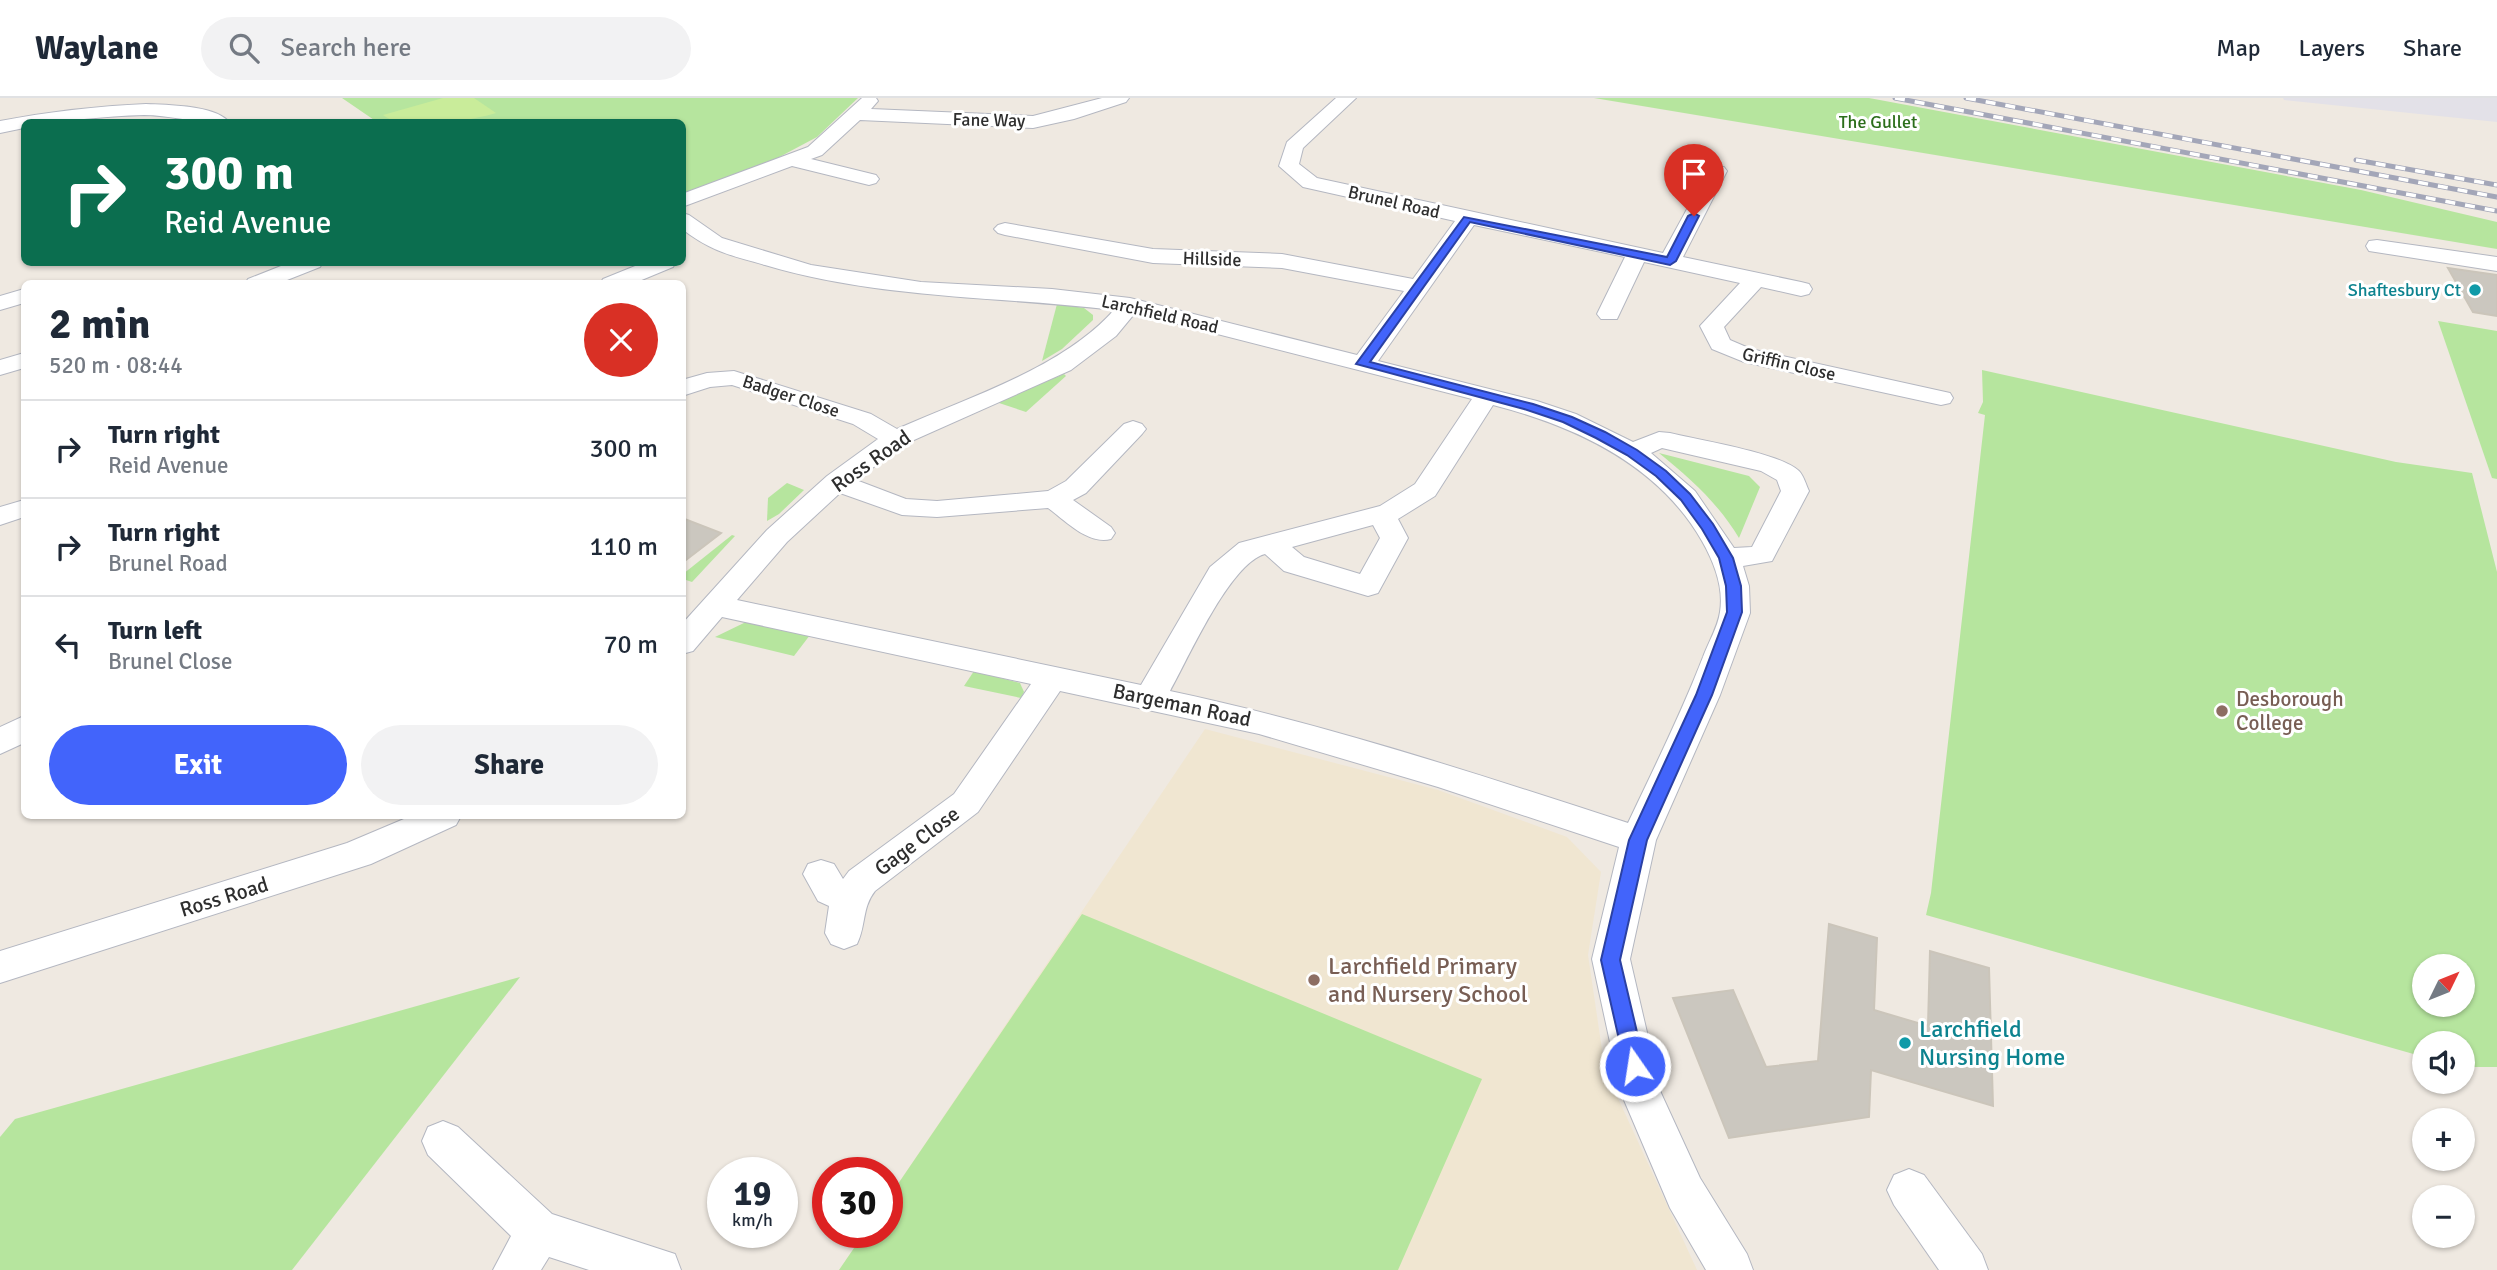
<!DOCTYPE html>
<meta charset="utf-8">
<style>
:root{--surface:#fff;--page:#f2f2f3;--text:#1f2937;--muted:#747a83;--line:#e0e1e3;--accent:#4264fb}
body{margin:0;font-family:Signika,sans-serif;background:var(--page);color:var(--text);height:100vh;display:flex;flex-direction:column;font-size:26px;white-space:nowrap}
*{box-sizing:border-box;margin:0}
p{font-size:23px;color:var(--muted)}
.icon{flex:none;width:38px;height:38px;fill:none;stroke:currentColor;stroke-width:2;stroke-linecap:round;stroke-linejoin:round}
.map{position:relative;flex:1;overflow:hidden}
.sheet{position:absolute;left:21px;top:182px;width:665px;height:539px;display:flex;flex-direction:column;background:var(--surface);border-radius:10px;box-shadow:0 2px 5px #0004}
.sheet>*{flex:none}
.banner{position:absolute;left:21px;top:21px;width:665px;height:147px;border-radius:10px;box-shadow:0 2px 5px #0004;background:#0b6e4f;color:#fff;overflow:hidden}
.needle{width:46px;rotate:47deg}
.tools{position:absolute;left:2412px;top:856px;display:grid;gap:14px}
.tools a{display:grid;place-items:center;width:63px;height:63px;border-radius:50%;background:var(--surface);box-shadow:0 2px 5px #0004;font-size:35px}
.speed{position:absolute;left:707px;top:1059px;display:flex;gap:14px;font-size:35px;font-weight:700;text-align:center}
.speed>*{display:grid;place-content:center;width:91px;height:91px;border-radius:50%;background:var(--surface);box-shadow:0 2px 5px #0004;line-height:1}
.speed small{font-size:18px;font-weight:400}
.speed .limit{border:10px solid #d22;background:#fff;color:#111}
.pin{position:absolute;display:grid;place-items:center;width:60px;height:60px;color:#fff;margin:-72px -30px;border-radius:50% 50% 50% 0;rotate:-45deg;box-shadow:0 0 7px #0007}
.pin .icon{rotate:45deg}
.me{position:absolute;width:77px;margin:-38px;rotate:347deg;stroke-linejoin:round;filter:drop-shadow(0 0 5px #0008)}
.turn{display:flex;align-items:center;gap:24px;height:147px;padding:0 28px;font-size:32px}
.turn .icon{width:91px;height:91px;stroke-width:2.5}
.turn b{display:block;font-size:49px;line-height:60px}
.round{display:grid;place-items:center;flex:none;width:74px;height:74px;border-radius:37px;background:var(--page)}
.head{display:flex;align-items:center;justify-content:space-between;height:119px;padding:0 28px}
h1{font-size:42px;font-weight:700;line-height:52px}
.action{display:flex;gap:14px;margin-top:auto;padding:14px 28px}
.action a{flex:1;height:80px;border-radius:42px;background:var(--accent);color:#fff;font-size:28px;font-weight:700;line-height:80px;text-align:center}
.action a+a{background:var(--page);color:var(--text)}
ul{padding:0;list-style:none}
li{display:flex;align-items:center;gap:21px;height:98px;padding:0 28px;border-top:2px solid var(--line)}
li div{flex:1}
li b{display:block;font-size:26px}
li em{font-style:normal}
header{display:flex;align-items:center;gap:42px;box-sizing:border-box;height:98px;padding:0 35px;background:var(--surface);border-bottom:2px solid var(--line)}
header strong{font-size:33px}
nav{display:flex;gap:38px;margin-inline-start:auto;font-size:24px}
.search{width:490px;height:63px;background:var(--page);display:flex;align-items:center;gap:18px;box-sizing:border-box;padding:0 24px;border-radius:38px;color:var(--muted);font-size:26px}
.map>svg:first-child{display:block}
</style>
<header>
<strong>Waylane</strong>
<div class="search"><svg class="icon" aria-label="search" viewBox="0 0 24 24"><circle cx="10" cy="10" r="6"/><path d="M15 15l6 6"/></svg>Search here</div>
<nav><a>Map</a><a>Layers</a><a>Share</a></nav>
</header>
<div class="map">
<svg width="2497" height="1172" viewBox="0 0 2497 1172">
<rect width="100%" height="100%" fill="#efe9e1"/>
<path fill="#e3e1e8" d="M2283,0H2497V24L2284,2Z"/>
<path fill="#f0e6d1" d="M1205,631L1438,692L1567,739L1601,774L1588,857L1605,972L1697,1172H839L865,1134H887V1102Z"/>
<g fill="#b6e59e" fill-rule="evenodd">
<path d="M342,0H858L817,39L770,64L686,95L682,91V24H377Z"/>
<path d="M1594,0H1869L2361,92L2497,124V151Z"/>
<path d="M1057,206L1084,210L1093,217V222L1062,251L1042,263Z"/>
<path d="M2438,223L2497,233V381L2492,380Z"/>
<path d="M1982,272L2396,364L2472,375L2497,474V969H2462V945H2424V959L1926,817L1931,795L1985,317L1978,315L1983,304ZM2424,868H2462V906H2424Z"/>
<path d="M1064,276L1066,278L1026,314L996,304Z"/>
<path d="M1659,355L1749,378L1760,389L1739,440C1718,405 1690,380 1659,355Z"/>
<path d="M787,385L804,392L779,416L767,423L768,400Z"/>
<path d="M732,437L735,438L692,484L683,481V476Z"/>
<path d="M748,523L810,537L794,558L715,539Z"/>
<path d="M974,573L1020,585L1024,594L1021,600L964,588Z"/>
<path d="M1082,816L1482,981L1398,1172H839L865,1134H887V1102Z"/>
<path d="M520,879L292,1172H0V1039L15,1021Z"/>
</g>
<path fill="#c9ec9a" d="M443,0H474L496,15C468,23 407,35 383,17Z"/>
<g fill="#cbc7bf" stroke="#cbc5ba" stroke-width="2">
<path d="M2448,170L2497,177V218L2473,214Z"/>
<path d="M682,420L721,435L682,465Z"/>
<path d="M1829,826L1877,840L1874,912L1928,928L1930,853L1989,870L1993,1008L1871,972L1869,1019L1729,1040L1673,900L1733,892L1766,969L1818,963Z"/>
</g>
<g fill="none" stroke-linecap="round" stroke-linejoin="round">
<g stroke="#b4b7c1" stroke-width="2">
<g id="street">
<path d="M862,0H876L878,3L871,11L1033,18L1102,0H1129L1126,4L1074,21L1033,30L860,22L822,57L811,61L876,77L879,81L876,85L869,87L792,68L682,109V96L808,49Z"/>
<path d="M1336,0H1356L1303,50L1299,66L1317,80L1663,155L1710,69H1724L1727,73L1683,159L1801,184L1809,186L1812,191L1809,196L1801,198L1761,189L1724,229L1730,242L1751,251L1950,295L1953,300L1950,305L1941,307L1744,264L1712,251L1700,228L1740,185L1644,164L1617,221H1601L1597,216L1625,159L1474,127L1378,263L1537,303L1576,316L1633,344L1659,334L1670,335C1698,342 1781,355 1799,373C1804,378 1806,387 1809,393L1772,463L1743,468L1749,488L1750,515L1720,597L1656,742L1630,861L1661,995L1700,1080L1747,1156L1753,1172H1706L1670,1110L1621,995L1592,861L1619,749L1438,689L1259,636L1060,593L978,714L875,793C862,809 866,828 857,846L844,851L831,846L825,835L829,808L818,803L803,776L808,766L821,762L834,766L843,781L849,773L954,696L1031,586L722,519L693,553L682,556V526L767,432L827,378L878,341L853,326L732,287L710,289L682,298V282L707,275L734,273L871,316L897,331C967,300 1063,270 1114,212C996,198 879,201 765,167C730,157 712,154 682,131V115L689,117L722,140L811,167L921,184L1052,191L1130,200L1357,257L1404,193L1282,170L1153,165L1005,137L998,135L994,131L998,127L1005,125L1153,151L1282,156L1413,181L1455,123L1303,89L1279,68L1287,44ZM1135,215L1472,301L1415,386L1380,408L1239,445L1210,469L1141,587L737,502L787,444L840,395L902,417L937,419L1048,410C1066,423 1088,447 1111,441L1115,435L1111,429L1073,402L1086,395L1142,336L1146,331L1142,326L1133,323L1124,326L1066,383L1048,393L937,403L906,401L856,382L905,346L1071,272L1116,238ZM1493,307C1575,328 1658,366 1702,443C1714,464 1724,490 1720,514C1718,529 1708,545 1703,559C1681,616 1654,670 1628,725C1477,676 1326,626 1170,593C1188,561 1230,465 1265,456L1284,473L1368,498L1378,495L1408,440L1398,421L1435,398ZM1662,350L1761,373L1777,382L1781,393L1752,449L1734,450L1695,393L1651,355ZM1373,427L1380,440L1360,476L1304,459L1292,449Z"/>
<path d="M146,6C167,7 215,7 229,24C201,27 172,17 144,17C104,18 64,24 24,24V30L0,35V23C48,14 96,8 146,6Z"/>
<path d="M2377,142L2497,159V173L2369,153L2366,148L2369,143Z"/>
<path d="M291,164H323L320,169L277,186H245L248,181Z"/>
<path d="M645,164H676L673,169L632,186H600L603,181Z"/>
<path d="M24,191V205L0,212V198Z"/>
<path d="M24,255V270L0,277V262Z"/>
<path d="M24,402V419L0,427V409Z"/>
<path d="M24,618V645L0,656V629Z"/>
<path d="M411,718H461L456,727L371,766L0,885V853L347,745Z"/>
<path d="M443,1023L458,1029L552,1116L675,1156L681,1172H589L549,1159L541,1172H493L511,1138L428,1057L422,1043L428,1029Z"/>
<path d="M1909,1071L1924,1077L1982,1156L1988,1172H1939L1894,1107L1887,1092L1894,1077Z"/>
</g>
</g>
<use href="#street" fill="#fff" fill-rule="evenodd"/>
<g stroke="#a3a6b8" stroke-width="5">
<g id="rail">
<path d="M1895,0L2497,113"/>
<path d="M1966,0L2497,99"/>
<path d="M2356,62L2497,87"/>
</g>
</g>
<use href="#rail" stroke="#fff" stroke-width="3.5" stroke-dasharray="10" stroke-linecap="butt"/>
</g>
<path fill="#4264fb" stroke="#2b41a3" stroke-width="2" d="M1694,115L1699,118L1676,163L1670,167L1470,124L1370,264L1533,306L1572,319L1605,334L1637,352L1666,373L1690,396L1713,426L1733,460L1741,488L1742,514L1712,597L1647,742L1620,862L1645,968L1642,975L1635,978L1628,975L1625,968L1601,862L1629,742L1696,597L1727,514L1726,488L1719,460L1702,431L1681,402L1656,378L1627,357L1596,340L1563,324L1524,311L1356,266L1464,119L1667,159L1688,118Z"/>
<g fill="#0f9aa8" stroke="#fff" stroke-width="2.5">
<circle cx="2475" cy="192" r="7"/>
<circle cx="1905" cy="945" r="7"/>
</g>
<g fill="#8d6e63" stroke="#fff" stroke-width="2.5">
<circle cx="2222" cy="613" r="7"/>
<circle cx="1314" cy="882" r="7"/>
</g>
<g text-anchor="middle" stroke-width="6" stroke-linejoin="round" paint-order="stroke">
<g font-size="18" fill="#2e2e2e" stroke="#fff">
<text transform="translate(989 22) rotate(1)" y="6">Fane Way</text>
<text transform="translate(1394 104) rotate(13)" y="6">Brunel Road</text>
<text transform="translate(1212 161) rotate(2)" y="6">Hillside</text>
<text transform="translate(1160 216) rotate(13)" y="6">Larchfield Road</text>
<text transform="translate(1789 266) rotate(13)" y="6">Griffin Close</text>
<text transform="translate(791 298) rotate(18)" y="6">Badger Close</text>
</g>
<g font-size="18" fill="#2c6e1b" stroke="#fff">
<text x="1878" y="30">The Gullet</text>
</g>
<g font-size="18" fill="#0d838f" stroke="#fff" text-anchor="end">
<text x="2461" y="198">Shaftesbury Ct</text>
</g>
<g font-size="21" fill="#2e2e2e" stroke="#fff">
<text transform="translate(871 363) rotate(-35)" y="7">Ross Road</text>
<text transform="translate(1182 607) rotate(12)" y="7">Bargeman Road</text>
<text transform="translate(917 743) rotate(-37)" y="7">Gage Close</text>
<text transform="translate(224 799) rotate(-17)" y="7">Ross Road</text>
</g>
<g font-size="21" fill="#785e54" stroke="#fff" text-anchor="start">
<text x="2236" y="608">Desborough<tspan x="2236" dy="24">College</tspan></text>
</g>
<g font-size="24" fill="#785e54" stroke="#fff" text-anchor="start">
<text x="1328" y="876">Larchfield Primary<tspan x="1328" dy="28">and Nursery School</tspan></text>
</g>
<g font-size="24" fill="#0d838f" stroke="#fff" text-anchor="start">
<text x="1919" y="939">Larchfield<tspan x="1919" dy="28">Nursing Home</tspan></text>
</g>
</g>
</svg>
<div class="tools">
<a><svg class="needle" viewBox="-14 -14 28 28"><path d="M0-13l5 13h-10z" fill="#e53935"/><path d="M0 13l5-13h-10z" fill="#747a83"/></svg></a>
<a><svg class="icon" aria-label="sound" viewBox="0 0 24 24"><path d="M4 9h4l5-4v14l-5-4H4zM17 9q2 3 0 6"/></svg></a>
<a>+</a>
<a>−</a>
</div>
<div class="speed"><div>19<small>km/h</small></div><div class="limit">30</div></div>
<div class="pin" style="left:1694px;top:118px;background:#d93025"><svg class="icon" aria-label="arrive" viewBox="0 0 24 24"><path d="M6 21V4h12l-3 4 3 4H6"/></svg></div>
<svg class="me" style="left:1635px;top:968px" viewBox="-20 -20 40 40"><circle r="17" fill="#4264fb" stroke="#fff" stroke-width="3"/><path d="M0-11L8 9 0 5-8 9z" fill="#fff"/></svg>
<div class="banner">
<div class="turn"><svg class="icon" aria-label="right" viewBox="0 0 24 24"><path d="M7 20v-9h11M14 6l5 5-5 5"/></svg><div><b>300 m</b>Reid Avenue</div></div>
</div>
<section class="sheet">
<div class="head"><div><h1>2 min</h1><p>520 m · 08:44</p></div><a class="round" style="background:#d93025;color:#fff"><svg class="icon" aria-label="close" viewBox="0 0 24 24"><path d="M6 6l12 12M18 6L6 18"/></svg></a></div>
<ul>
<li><svg class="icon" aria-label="right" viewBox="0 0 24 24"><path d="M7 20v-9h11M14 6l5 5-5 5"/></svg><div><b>Turn right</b><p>Reid Avenue</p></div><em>300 m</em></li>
<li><svg class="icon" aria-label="right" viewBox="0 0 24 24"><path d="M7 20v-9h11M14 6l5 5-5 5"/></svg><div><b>Turn right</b><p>Brunel Road</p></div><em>110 m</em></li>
<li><svg class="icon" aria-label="left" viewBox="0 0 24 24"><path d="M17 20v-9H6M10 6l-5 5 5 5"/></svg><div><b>Turn left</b><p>Brunel Close</p></div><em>70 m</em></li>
</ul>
<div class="action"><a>Exit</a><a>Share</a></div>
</section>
</div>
